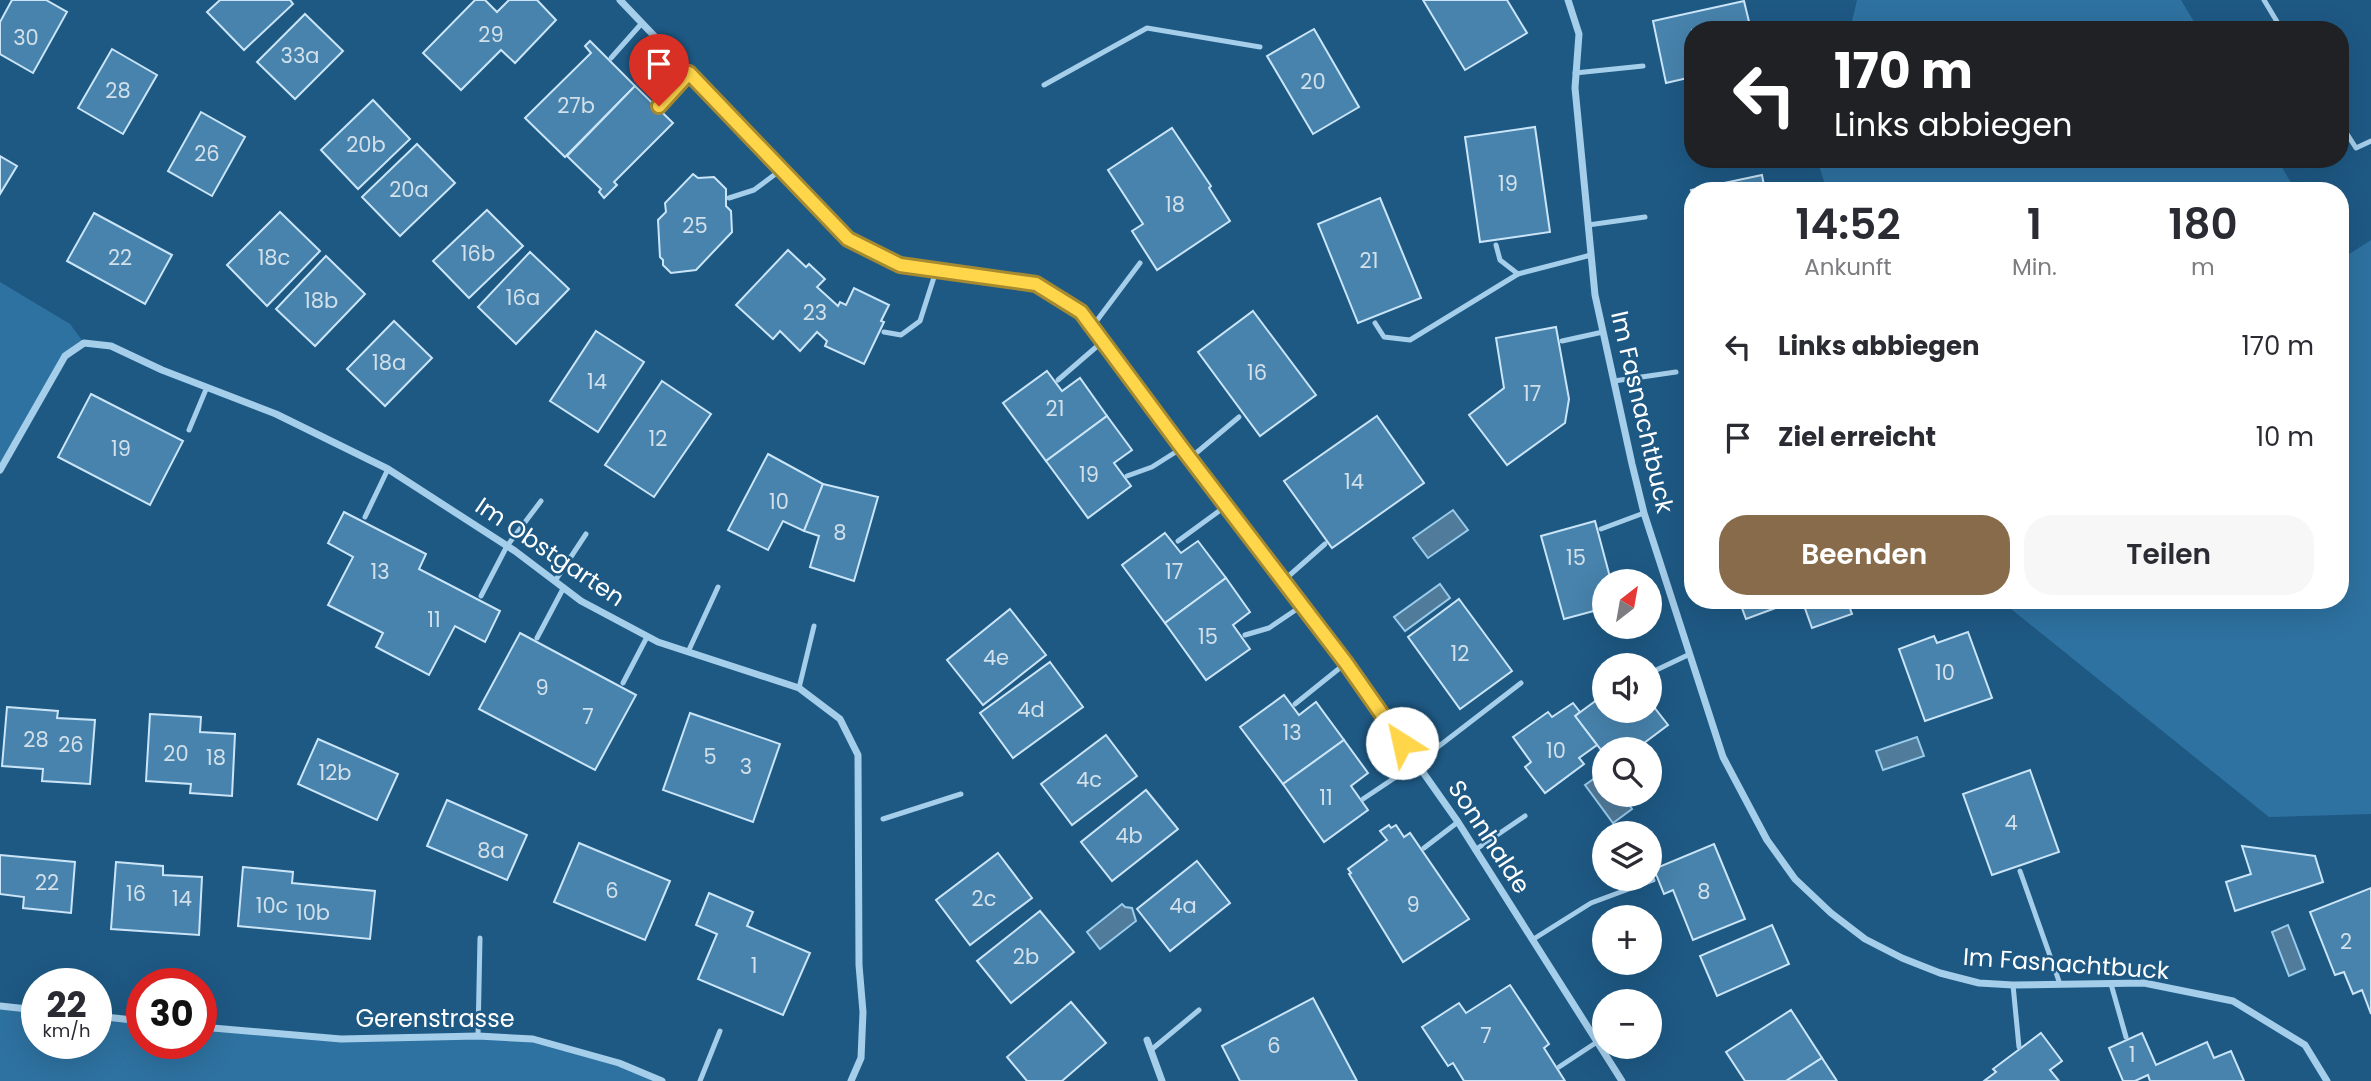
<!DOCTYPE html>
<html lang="de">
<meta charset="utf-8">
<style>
:root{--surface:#fff;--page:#f7f7f7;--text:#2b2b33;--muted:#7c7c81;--accent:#886b4a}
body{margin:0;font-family:Poppins,sans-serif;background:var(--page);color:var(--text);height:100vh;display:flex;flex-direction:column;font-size:26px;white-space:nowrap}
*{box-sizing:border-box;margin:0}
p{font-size:23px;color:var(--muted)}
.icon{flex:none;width:38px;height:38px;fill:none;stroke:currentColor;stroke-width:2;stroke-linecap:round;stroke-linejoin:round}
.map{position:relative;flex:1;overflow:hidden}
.details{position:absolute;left:1684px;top:182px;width:665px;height:427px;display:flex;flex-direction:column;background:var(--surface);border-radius:28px;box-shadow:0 7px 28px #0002}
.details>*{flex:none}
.banner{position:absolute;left:1684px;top:21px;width:665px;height:147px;border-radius:28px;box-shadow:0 7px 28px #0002;background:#202124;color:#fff;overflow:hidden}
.needle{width:46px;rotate:31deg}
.tools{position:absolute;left:1592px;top:569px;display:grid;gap:14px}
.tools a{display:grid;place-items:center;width:70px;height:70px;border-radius:50%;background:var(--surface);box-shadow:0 7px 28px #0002;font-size:35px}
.speed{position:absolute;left:21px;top:968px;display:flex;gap:14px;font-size:35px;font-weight:700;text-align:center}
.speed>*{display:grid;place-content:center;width:91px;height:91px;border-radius:50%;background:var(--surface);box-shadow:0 7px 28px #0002;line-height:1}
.speed small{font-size:18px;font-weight:400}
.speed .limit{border:10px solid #d22;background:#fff;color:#111}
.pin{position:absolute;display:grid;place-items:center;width:60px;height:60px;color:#fff;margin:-72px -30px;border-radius:50% 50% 50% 0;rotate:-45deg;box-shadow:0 0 7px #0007}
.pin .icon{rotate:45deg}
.me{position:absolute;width:77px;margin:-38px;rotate:325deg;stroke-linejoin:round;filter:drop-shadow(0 0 5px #0008)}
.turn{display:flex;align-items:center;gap:24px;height:147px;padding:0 35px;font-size:32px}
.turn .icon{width:91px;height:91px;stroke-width:2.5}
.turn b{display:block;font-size:49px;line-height:60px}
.eta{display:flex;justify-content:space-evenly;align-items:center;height:119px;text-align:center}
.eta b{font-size:42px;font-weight:600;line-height:49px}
.action{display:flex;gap:14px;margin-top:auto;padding:14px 35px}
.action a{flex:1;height:80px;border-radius:28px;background:var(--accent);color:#fff;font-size:28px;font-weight:600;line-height:80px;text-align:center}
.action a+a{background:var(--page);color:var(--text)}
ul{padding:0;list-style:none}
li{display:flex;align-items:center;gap:21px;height:91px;padding:0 35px}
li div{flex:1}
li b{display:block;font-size:26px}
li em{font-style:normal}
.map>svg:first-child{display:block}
</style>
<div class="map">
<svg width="2371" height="1081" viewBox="0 0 2371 1081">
<rect width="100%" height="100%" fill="#1e5984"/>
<g fill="#2e72a1">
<path d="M1857,0H2181L2199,30H1850Z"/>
<path d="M1817,159H2277L2296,191H1827Z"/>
<path d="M2371,240V814L2269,817L2000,600H2340V260Z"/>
<path d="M0,282L70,324L84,343L65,356L0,470Z"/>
<path d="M0,1006L37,1010V1043H96V1016L142,1021V1043H201V1027L341,1039H533L580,1051L662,1081H0Z"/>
</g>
<g fill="#517b9a" stroke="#99cbeb" stroke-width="2">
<path d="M1453,510L1468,530L1428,558L1413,538Z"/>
<path d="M1440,584L1450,598L1405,631L1394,617Z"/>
<path d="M1917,737L1924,756L1883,770L1876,751Z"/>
<path d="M1605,771V794L1622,795L1632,809L1613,823L1585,785Z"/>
<path d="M1122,904L1125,907L1132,908L1136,921L1100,949L1087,932Z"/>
<path d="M2288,925L2305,969L2289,976L2272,932Z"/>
</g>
<g fill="#4783ad" stroke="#cae5f7" stroke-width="2">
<path d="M12,0H46L67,12L33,73L0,54V22Z"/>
<path d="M220,0H290L293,4L244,50L207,12Z"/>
<path d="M475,0H485L497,12L509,0H537L556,20L515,63L501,50L461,90L423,53Z"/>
<path d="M1423,0H1507L1527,33L1465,70Z"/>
<path d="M1744,1L1751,30H1692V77L1666,83L1653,21Z"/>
<path d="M305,14L343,51L295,99L257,62Z"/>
<path d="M1314,29L1359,107L1313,134L1267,56Z"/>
<path d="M590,41L635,86L565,157L525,118L591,53L585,46Z"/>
<path d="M112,49L157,75L123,134L78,108Z"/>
<path d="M635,86L673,123L614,182L617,185L604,198L599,192L601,189L567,156Z"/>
<path d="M373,100L410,139L358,189L321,150Z"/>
<path d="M201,112L245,137L212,196L168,171Z"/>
<path d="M1535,127L1550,232L1480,242L1465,137Z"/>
<path d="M1172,128L1211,186L1209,188L1230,221L1157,270L1132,231L1143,224L1108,170Z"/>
<path d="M417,144L455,183L400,236L362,197Z"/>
<path d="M0,156L17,166L0,194Z"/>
<path d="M693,174L698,178L714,177L726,189V206L731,211L732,232L696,270L671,273L663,265V260L660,257L658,220L666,212L665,203Z"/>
<path d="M1762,175L1765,191H1692V194L1691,190Z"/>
<path d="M1380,198L1421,298L1358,323L1318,224Z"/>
<path d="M487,210L523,246L469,298L433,261Z"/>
<path d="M280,212L320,251L267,306L227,265Z"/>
<path d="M94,213L172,255L145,304L67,261Z"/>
<path d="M788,250L806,267L809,264L825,279L817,287L838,306L840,302L846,305L854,288L889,305L881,321L884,322L864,364L825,346L827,341L817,332L800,351L780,331L773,339L736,305Z"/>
<path d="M530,252L569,289L516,344L478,307Z"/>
<path d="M326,256L365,294L315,346L276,309Z"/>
<path d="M1253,311L1316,395L1260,436L1198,352Z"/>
<path d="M394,321L432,358L385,406L347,369Z"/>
<path d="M1556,327L1569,399L1565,423L1507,465L1469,415L1504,388L1496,338Z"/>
<path d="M596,331L644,362L598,432L550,401Z"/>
<path d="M1047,371L1062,391L1080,378L1107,416L1046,461L1003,403Z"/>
<path d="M662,381L711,414L654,497L605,465Z"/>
<path d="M91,394L183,441L150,505L58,457Z"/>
<path d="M1107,416L1132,450L1114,463L1131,486L1088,518L1046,461Z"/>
<path d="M1377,416L1424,483L1332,548L1284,481Z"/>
<path d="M768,454L823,484L804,531L783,521L768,550L728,530Z"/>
<path d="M823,484L878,497L854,581L810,567L819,536L804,531Z"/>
<path d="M344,512L426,554L419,569L500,611L485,642L455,626L429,675L376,647L383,633L328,605L353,557L328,543Z"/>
<path d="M1595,521L1611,581H1605V608L1564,619L1541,536Z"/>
<path d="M1165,533L1181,553L1198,541L1226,578L1165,623L1122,565Z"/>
<path d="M1226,578L1250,612L1233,625L1250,649L1206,680L1165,623Z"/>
<path d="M1459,599L1512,671L1460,709L1408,637Z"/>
<path d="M1739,600H1797L1746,619Z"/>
<path d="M1802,600H1857L1848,603L1852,614L1812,628Z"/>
<path d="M1010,609L1046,655L983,705L947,660Z"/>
<path d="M1968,632L1992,698L1925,721L1899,649L1934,636L1937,643Z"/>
<path d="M520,633L636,695L595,770L479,709Z"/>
<path d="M1050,662L1083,707L1013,758L980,713Z"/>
<path d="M1605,694V710H1650V702L1668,725L1636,749H1629L1627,747L1623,749H1605V755L1575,716Z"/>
<path d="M1284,695L1299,715L1316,702L1344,740L1283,784L1240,727Z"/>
<path d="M1573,703L1580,712L1575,716L1597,745L1579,758L1584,764L1545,793L1525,767L1531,762L1513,737L1548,712L1552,717Z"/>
<path d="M7,707L58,711L57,718L95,720L90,784L42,781L43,769L2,766Z"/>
<path d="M690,713L780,744L753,822L663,790Z"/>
<path d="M150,714L201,717L200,732L235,734L232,796L190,793L191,784L146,781Z"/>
<path d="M1106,735L1137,776L1072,825L1041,784Z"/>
<path d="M318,739L398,774L377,820L298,784Z"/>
<path d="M1344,740L1368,773L1351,786L1368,810L1324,842L1283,784Z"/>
<path d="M2030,770L2059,852L1992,875L1963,794Z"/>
<path d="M1146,790L1178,829L1112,881L1081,842Z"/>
<path d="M447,800L527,835L507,880L427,846Z"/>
<path d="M1389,825L1391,828L1396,825L1404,837L1410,833L1469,919L1403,962L1349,874L1351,873L1348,869L1387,840L1380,831Z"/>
<path d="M579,843L670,881L645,940L554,902Z"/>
<path d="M1714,844L1745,919L1693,940L1673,890L1664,894L1654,869Z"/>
<path d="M2242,846L2315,856L2323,882L2235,911L2226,882L2251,874Z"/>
<path d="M998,853L1032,898L970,945L936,900Z"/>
<path d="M0,855L75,862L71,913L23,908L24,897L0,894Z"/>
<path d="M1197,861L1230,903L1170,951L1137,909Z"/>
<path d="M116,862L163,866V875L202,877L199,935L111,929Z"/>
<path d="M243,867L293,872L292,883L375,891L370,939L238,926Z"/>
<path d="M2371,888V1014L2362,990L2353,994L2344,972L2335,975L2310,912Z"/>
<path d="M709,893L753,912L747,926L810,953L783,1015L698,979L717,934L696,925Z"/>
<path d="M1040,911L1074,952L1011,1003L977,961Z"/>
<path d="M1772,925L1789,964L1717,996L1700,956Z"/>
<path d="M1510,985L1549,1044L1544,1048L1565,1081H1464L1453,1063L1448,1066L1422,1027L1459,1003L1466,1013Z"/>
<path d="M1313,998L1357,1081H1240L1222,1046Z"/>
<path d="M1071,1002L1106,1043L1062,1081H1027L1007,1057Z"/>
<path d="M1791,1010L1822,1058L1786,1081H1745L1726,1052Z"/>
<path d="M2041,1033L2062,1061L2050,1070L2059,1081H1984L1996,1072L1993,1069Z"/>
<path d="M2142,1033L2156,1065L2207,1042L2214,1058L2231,1051L2244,1081H2150L2148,1075L2135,1081H2123L2109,1048Z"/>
<path d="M1822,1058L1837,1081H1786Z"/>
</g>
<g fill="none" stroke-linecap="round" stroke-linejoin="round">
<g stroke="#a5ceea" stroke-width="5">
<path d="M2264,0L2282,30"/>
<path d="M611,58L642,23"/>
<path d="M1575,73L1643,66"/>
<path d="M1044,85L1147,28L1260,47"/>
<path d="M658,106L689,73"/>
<path d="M2340,123L2356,148L2371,141"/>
<path d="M729,198L754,190L782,169"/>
<path d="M1588,225L1645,217"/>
<path d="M1496,245L1500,260L1518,274"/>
<path d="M1375,323L1384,337L1410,340L1518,274L1591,255"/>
<path d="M1092,327L1140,263"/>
<path d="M884,332L901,335L920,321L936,271"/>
<path d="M1562,341L1603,332"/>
<path d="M1058,380L1102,342"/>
<path d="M1614,381L1676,372"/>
<path d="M189,430L207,387"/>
<path d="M1189,459L1239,417"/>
<path d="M1127,476L1152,467L1182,448"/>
<path d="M365,517L388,469"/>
<path d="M1601,529L1644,513"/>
<path d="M1178,541L1226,506"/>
<path d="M555,581L586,534"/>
<path d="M1283,581L1325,544"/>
<path d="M481,596L507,546L541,501"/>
<path d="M1245,635L1269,628L1303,605"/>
<path d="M537,638L564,587"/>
<path d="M688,652L718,587"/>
<path d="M1650,673L1690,654"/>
<path d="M623,683L647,637"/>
<path d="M799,688L814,626"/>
<path d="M1295,704L1346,663"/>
<path d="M1363,799L1417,763L1521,683"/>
<path d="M883,819L961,794"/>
<path d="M1424,848L1458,822"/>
<path d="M1475,850L1525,816"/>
<path d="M2020,871L2060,984"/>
<path d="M1532,940L1591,903L1653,880"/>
<path d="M2111,984L2126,1037"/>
<path d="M2013,985L2019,1047"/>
<path d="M478,1036L480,938"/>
<path d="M1151,1050L1199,1010"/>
<path d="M1559,1067L1597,1042"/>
<path d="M700,1081L720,1031"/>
</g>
<g stroke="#a5ceea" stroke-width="7">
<path d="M620,0L848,239L900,265L1036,284L1081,312L1182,448L1346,663L1458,822L1622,1081"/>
<path d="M1568,0L1579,34L1575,88L1595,295L1632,464L1644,513L1723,757L1767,840L1795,879L1831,913L1865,939L1902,958L1940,973L1979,983L2013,985L2144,983L2233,1001L2305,1045L2327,1081"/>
<path d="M0,470L65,356L84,343L111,346L162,370L276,414L388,469L515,551L581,601L658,642L799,688L840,719L858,755L859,965L863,1012L861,1058L851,1081"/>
<path d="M0,1006L37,1010"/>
<path d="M96,1016L142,1021"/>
<path d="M201,1027L341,1039L478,1036L533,1039L619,1063L662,1081"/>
<path d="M1147,1040L1162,1081"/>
</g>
</g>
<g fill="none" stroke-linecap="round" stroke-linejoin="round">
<g stroke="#a68a30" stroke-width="18">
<path id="route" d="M659,106L689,73L848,239L900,265L1036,284L1081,312L1182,448L1346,663L1402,743"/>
</g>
<use href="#route" stroke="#ffd54a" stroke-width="12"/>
</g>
<g text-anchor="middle" stroke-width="5" stroke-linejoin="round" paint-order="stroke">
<g font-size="21" fill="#d1e0ea">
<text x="491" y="42">29</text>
<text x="26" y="45">30</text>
<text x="300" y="63">33a</text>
<text x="1313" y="89">20</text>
<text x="118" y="98">28</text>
<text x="576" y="113">27b</text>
<text x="366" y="152">20b</text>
<text x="207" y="161">26</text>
<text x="1508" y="191">19</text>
<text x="409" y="197">20a</text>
<text x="1175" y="212">18</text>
<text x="695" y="233">25</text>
<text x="478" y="261">16b</text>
<text x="120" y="265">22</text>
<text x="274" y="265">18c</text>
<text x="1369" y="268">21</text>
<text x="523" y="305">16a</text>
<text x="321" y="308">18b</text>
<text x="815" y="320">23</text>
<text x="389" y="370">18a</text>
<text x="1257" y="380">16</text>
<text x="597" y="389">14</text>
<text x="1532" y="401">17</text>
<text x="1055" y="416">21</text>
<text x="658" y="446">12</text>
<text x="121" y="456">19</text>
<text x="1089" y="482">19</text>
<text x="1354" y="489">14</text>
<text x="779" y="509">10</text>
<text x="840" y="540">8</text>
<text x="1576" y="565">15</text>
<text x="380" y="579">13</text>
<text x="1174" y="579">17</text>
<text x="434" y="627">11</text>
<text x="1208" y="644">15</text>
<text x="1460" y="661">12</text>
<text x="996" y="665">4e</text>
<text x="1945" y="680">10</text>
<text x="542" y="695">9</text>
<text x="1031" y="717">4d</text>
<text x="588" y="724">7</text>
<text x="1292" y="740">13</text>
<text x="36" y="747">28</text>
<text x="71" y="752">26</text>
<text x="1556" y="758">10</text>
<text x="176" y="761">20</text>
<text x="710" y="764">5</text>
<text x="216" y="765">18</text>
<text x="746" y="774">3</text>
<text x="335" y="780">12b</text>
<text x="1089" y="787">4c</text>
<text x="1326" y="805">11</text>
<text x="2011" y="830">4</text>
<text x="1129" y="843">4b</text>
<text x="491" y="858">8a</text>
<text x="47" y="890">22</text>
<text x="612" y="898">6</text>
<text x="1704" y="899">8</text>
<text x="136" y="901">16</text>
<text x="182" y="906">14</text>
<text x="984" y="906">2c</text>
<text x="1413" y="912">9</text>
<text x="272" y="913">10c</text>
<text x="1183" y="913">4a</text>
<text x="313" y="920">10b</text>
<text x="2346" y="949">2</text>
<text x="1026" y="964">2b</text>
<text x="754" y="973">1</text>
<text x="1486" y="1043">7</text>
<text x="1274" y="1053">6</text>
<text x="2132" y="1062">1</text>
</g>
<g font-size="24" fill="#fff" stroke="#1e5984">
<text transform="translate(1642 412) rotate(77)" y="8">Im Fasnachtbuck</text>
<text transform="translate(550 552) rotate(34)" y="8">Im Obstgarten</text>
<text transform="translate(1489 837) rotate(57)" y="8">Sonnhalde</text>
<text transform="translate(2066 964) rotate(4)" y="8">Im Fasnachtbuck</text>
<text x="435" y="1027">Gerenstrasse</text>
</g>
</g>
</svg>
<div class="tools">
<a><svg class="needle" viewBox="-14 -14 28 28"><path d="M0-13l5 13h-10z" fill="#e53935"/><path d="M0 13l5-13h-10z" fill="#7c7c81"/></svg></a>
<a><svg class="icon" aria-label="sound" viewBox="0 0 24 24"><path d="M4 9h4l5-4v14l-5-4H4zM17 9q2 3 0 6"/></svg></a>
<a><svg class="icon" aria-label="search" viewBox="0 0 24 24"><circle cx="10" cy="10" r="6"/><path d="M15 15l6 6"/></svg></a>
<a><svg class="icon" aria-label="layers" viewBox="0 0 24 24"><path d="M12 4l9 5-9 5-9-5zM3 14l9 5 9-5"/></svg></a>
<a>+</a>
<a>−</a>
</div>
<div class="speed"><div>22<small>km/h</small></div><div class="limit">30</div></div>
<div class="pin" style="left:659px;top:106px;background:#d93025"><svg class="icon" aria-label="arrive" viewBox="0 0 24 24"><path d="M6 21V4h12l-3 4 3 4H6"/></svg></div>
<svg class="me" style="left:1402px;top:743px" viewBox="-20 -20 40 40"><circle r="19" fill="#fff"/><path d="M0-13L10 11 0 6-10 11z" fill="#ffd54a"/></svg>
<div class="banner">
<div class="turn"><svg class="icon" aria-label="left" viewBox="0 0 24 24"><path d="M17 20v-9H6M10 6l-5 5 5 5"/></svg><div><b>170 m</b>Links abbiegen</div></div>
</div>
<section class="details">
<div class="eta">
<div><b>14:52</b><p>Ankunft</p></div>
<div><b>1</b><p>Min.</p></div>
<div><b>180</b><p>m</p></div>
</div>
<ul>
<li><svg class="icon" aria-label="left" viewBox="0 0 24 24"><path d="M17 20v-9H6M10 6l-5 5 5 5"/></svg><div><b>Links abbiegen</b></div><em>170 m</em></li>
<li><svg class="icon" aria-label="arrive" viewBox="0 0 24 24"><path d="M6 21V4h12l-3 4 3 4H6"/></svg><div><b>Ziel erreicht</b></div><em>10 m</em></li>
</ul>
<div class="action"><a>Beenden</a><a>Teilen</a></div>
</section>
</div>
